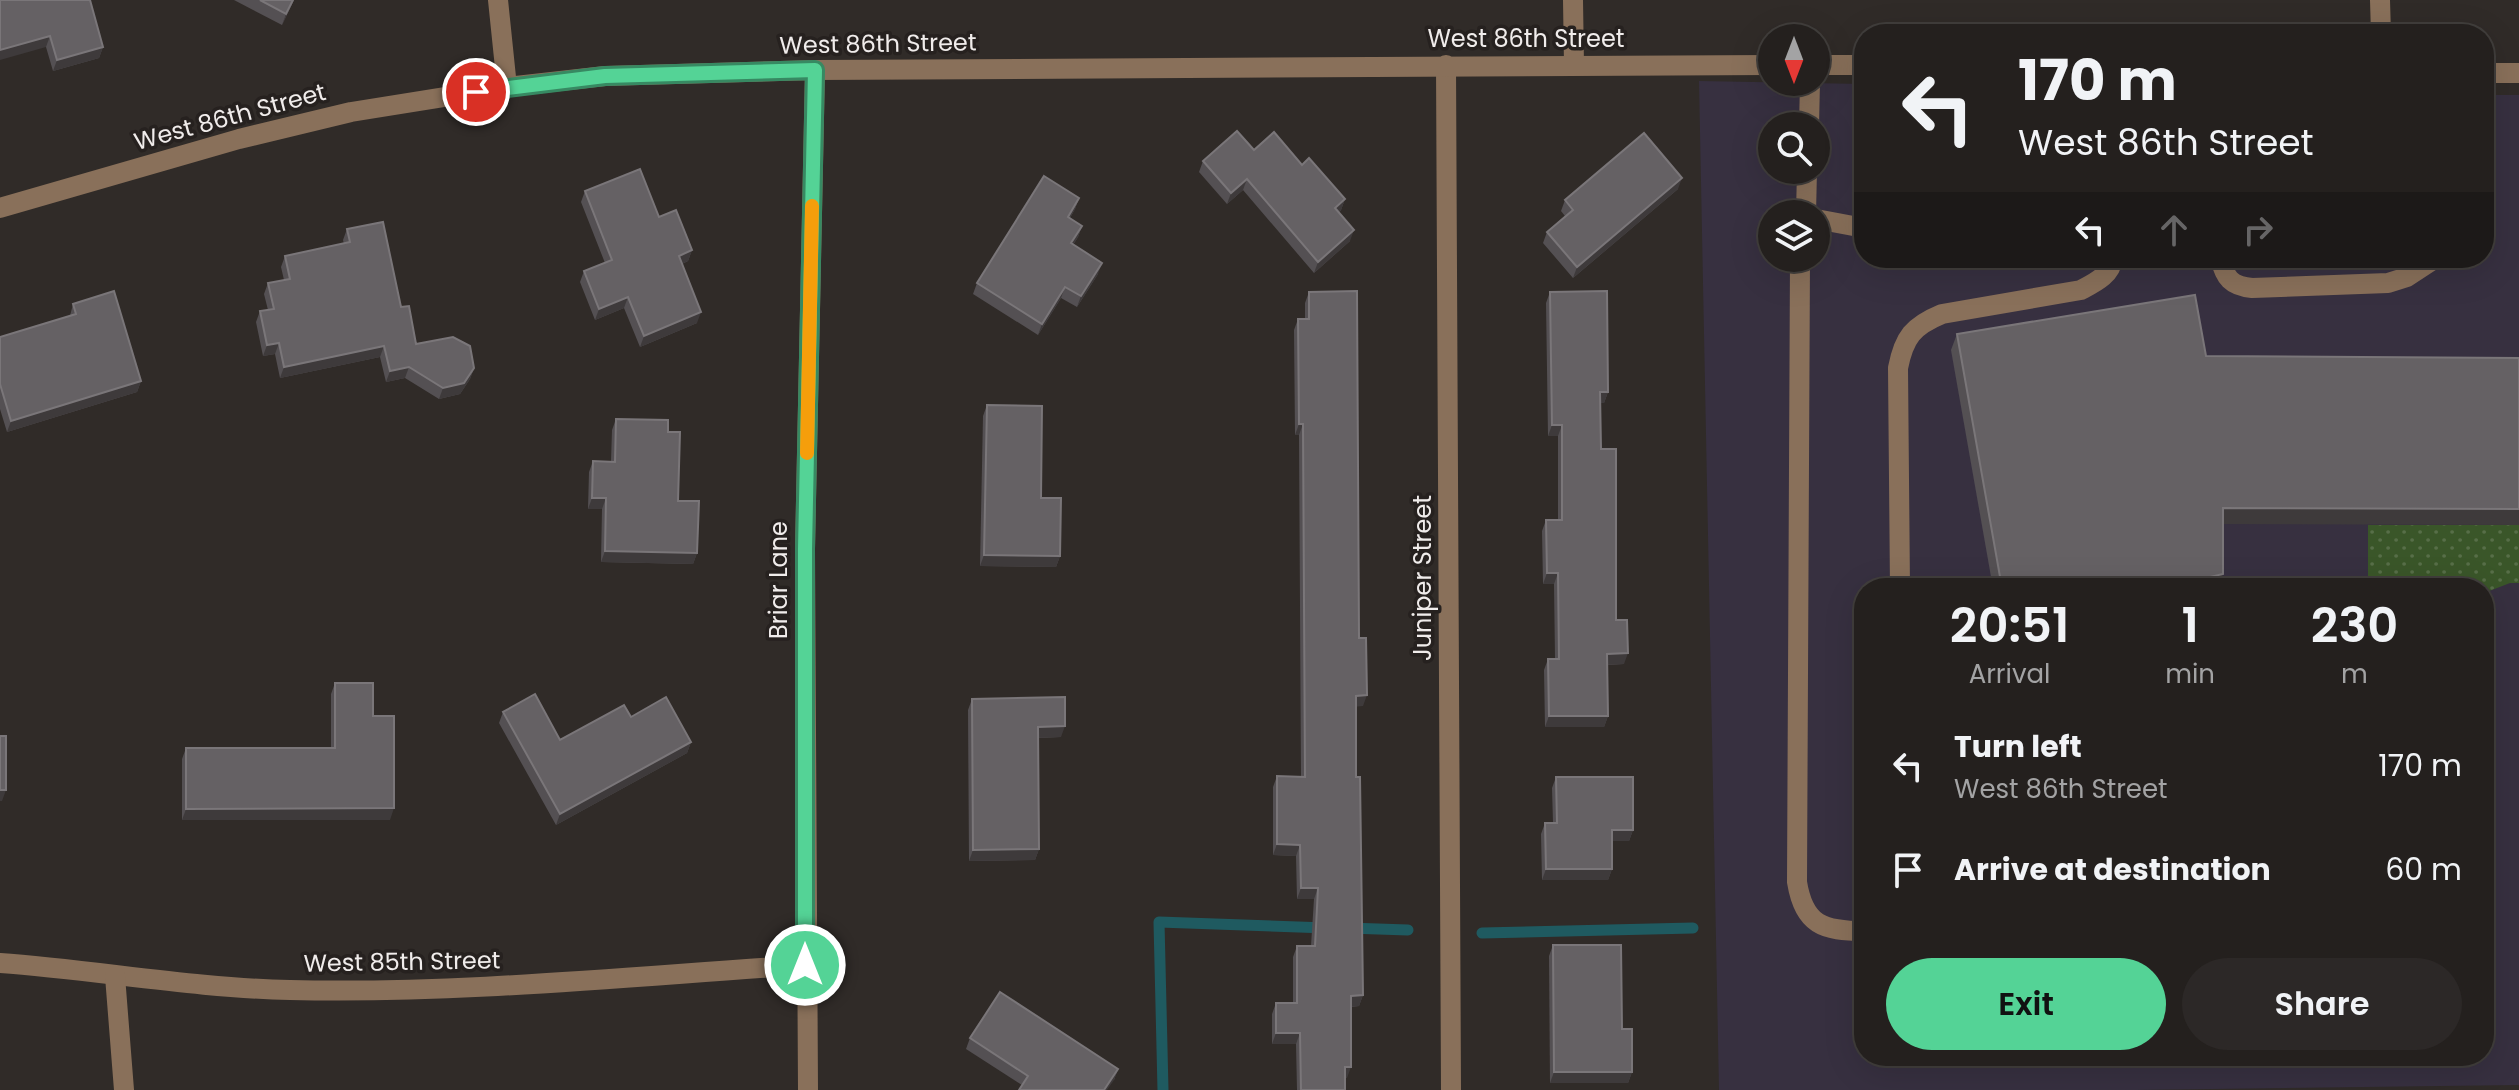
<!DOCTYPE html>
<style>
:root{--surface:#24201e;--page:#2c2827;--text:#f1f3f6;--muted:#a3a3a4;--line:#413e3c;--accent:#54d396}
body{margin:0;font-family:Poppins,sans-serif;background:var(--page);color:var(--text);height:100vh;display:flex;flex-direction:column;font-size:30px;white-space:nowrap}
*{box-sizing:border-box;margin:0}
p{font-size:26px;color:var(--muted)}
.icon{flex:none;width:44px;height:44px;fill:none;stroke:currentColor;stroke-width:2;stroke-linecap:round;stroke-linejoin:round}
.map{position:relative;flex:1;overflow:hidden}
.side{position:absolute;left:1854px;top:578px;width:640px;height:488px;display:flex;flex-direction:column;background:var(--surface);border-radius:32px;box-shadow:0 8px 32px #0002,0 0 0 2px var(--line)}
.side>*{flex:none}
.top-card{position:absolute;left:1854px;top:24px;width:640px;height:244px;border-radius:32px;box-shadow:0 8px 32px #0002,0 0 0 2px var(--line);background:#24201e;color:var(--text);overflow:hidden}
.needle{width:52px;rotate:180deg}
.fabs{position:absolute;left:1758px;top:24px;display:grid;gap:16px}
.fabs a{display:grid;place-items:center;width:72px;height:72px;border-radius:50%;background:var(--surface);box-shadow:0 8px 32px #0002,0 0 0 2px var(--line);font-size:40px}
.pin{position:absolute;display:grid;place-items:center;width:68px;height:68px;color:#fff;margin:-34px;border:4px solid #fff;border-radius:50%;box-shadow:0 2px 8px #0007}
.me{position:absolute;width:88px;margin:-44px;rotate:0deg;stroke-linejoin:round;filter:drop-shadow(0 0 6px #0008)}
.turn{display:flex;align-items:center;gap:28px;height:168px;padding:0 32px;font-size:36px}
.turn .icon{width:104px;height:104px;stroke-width:2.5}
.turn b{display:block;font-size:56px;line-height:68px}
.lanes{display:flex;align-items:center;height:76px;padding:0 32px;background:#0003;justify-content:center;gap:40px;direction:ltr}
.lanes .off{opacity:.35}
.eta{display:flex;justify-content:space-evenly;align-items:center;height:136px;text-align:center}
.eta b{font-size:48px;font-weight:600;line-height:56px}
.cta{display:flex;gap:16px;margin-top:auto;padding:16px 32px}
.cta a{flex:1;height:92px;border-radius:48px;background:var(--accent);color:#111;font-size:32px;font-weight:600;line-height:92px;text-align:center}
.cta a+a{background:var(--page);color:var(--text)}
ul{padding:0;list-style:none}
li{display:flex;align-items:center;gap:24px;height:104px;padding:0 32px}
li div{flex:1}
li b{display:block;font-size:30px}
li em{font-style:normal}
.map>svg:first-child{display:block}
</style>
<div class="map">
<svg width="2519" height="1090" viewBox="0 0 2519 1090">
<defs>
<pattern id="grass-dots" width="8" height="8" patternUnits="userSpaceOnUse" patternTransform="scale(2)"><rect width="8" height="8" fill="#3a5629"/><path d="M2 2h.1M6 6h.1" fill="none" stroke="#576e48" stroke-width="1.8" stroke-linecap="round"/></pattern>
</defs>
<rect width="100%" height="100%" fill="#302b28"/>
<path fill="#373040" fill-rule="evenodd" d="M1699,81L1864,84V258H2484V95H2519V1085L2138,1090H1719ZM1772,126H1816V170H1772ZM1772,214H1816V258H1772ZM1864,588H2484V1056H1864Z"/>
<path fill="url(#grass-dots)" d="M2368,525H2519V583H2510L2484,593V588H2368Z"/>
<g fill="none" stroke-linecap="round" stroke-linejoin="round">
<g stroke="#1f5a60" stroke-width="11">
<path d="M1348,928L1408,930"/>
<path d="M1482,933L1693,928"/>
<path d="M1163,1090L1159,922L1327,928"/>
</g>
<g stroke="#89705a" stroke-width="20">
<path d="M498,0L507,87"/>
<path d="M1573,0L1574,65"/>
<path d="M2380,0L2381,34"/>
<path d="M1446,65L1451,1090"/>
<path d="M1816,65H1864"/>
<path d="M2484,73H2519"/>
<path d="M1809,126L1810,82"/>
<path d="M0,208L239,139L351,112L507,87L605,76L815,70L1772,65"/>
<path d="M1806,214L1807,170"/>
<path d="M1816,219L1864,228"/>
<path d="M1800,258L1797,882C1804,925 1823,931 1864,931"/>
<path d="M2220,258C2225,278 2231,286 2252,288L2388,283L2407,277L2436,258"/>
<path d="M1900,588L1898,368C1904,337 1913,326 1942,314L2081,290C2096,282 2111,275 2113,258"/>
<path d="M0,963C96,970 194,988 290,990C462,994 634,976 805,965"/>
<path d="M115,976L124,1090"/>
<path d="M808,1090L805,549L815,70"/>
</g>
</g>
<g fill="#545053">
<path d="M0,0L103,47L99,58L53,71L46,47Z"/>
<path d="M234,0H294L282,25Z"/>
<path d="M1254,150L1302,165L1345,199L1341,210L1339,212L1350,241L1314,273L1243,190L1227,204L1199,172L1203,161Z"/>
<path d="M1678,189L1573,278L1543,243L1547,232L1565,216L1561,211L1565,200Z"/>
<path d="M585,191L659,217L692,250L688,261L682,264L697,323L640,347L624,308L595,320L580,282L584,271L605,263L581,202Z"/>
<path d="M1079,198L1075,209L1070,218L1082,226L1078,237L1073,245L1098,274L1077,307L1061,298L1038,335L973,294L977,283Z"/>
<path d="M347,229L401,307L416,344L474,368L470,379L460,394L439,399L405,378L386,382L380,357L280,378L275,354L263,356L256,322L260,311L268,310L264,294L268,283L284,280L281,267L285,256L344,244L343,240Z"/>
<path d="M1309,292L1359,638L1363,706H1356V777L1363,995L1359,1006L1351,1007L1347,1078H1345V1090H1297L1296,1044H1272V1014L1276,1003H1293V957L1297,946H1311L1314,899H1297L1296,856L1273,855V787L1277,776L1301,777L1299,435H1295L1294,330L1298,319H1305V303Z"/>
<path d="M1550,292L1608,392L1604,403H1600L1601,449L1616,620L1624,664L1607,665L1608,716L1604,727H1545L1544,670L1548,659H1555L1554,584H1543L1542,531L1546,520H1558V436H1548L1546,303Z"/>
<path d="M73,304L141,381L137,392L7,432L0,409V337L70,316Z"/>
<path d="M1957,334L2223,524L2218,588H1993L1951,350Z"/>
<path d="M987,405L1041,498L1060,556L1056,567L980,566L983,416Z"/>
<path d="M616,419L668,432L678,501L697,553L693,564L601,562L602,509H588L589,472L593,461L611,462L612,430Z"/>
<path d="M335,683L390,820H182V759L186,748H331V694Z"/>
<path d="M972,699L1061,737L1038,738L1039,849L1035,860L969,861L968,710Z"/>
<path d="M503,712L560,740L631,717L691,742L687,753L556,825L499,723Z"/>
<path d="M1556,777L1633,830L1629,841H1612V869L1608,880H1542L1541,834L1545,823H1553L1552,788Z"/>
<path d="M1553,945L1622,1029L1632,1072L1628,1083H1550L1549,956Z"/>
<path d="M970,1038L1118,1069L1114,1080L1022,1085L966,1049Z"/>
</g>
<g fill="#3e3a3b">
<path d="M293,0H294L282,25L286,14Z"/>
<path d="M50,36L46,47L0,60V50Z"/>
<path d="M103,47L99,58L53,71L57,60Z"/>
<path d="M1682,178L1678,189L1573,278L1577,267Z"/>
<path d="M1247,179L1243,190L1227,204L1231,193Z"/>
<path d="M1079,198L1075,209L1064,228L1068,217Z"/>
<path d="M1345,199L1341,210L1331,219L1335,208Z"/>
<path d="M1082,226L1078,237L1067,254L1071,243Z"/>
<path d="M1354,230L1350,241L1314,273L1318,262Z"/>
<path d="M692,250L688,261L675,267L679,256Z"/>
<path d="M1102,263L1098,274L1077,307L1081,296Z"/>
<path d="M1065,287L1061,298L1038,335L1042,324Z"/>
<path d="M628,297L624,308L595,320L599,309Z"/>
<path d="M701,312L697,323L640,347L644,336Z"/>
<path d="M279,343L275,354L263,356L267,345Z"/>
<path d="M384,346L380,357L280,378L284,367Z"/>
<path d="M409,367L405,378L386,382L390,371Z"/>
<path d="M474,368L470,379L460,394L439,399L443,388Z"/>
<path d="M141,381L137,392L7,432L11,421Z"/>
<path d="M1600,392H1608L1604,403H1596Z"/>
<path d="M1299,424H1303L1299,435H1295Z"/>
<path d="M1552,425H1562L1558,436H1548Z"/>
<path d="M592,498H606L602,509H588Z"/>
<path d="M2223,508L2519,509V525L2217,524Z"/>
<path d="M605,551L697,553L693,564L601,562Z"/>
<path d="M984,555L1060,556L1056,567L980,566Z"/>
<path d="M1547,573H1558L1554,584H1543Z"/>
<path d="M2223,574L2218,588H2206L2210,577Z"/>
<path d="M1628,653L1624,664L1603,665L1607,654Z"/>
<path d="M1367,695L1363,706L1352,707L1356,696Z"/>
<path d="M1549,716H1608L1604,727H1545Z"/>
<path d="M1065,726L1061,737L1034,738L1038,727Z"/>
<path d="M691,742L687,753L556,825L560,814Z"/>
<path d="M0,790H6L2,801H0Z"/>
<path d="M394,808L390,820H182L186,809Z"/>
<path d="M1612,830H1633L1629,841H1608Z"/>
<path d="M1277,844L1300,845L1296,856L1273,855Z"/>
<path d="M1039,849L1035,860L969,861L973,850Z"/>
<path d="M1546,869H1612L1608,880H1542Z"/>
<path d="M1301,888H1318L1314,899H1297Z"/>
<path d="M1363,995L1359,1006L1347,1007L1351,996Z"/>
<path d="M1276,1033H1300L1296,1044H1272Z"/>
<path d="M1345,1067H1351L1347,1078H1341Z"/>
<path d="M1118,1069L1114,1080L1107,1090H1104Z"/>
<path d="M1554,1072H1632L1628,1083H1550Z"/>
</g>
<g fill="#656164" stroke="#7a7679" stroke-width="2">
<path d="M0,0H90L103,47L57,60L50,36L0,50Z"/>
<path d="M260,0H293L286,14Z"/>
<path d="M1237,131L1254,150L1274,132L1302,165L1309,158L1345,199L1335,208L1354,230L1318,262L1247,179L1231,193L1203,161Z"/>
<path d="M1644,133L1682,178L1577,267L1547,232L1573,210L1565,200Z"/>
<path d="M640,169L659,217L676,210L692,250L679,256L701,312L644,336L628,297L599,309L584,271L612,260L585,191Z"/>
<path d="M1044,176L1079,198L1068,217L1082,226L1071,243L1102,263L1081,296L1065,287L1042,324L977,283Z"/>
<path d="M383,222L401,307L409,306L416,344L453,337L470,346L474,368L464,383L443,388L409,367L390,371L384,346L284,367L279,343L267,345L260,311L274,309L268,283L290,279L285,256L350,242L347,229Z"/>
<path d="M114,291L141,381L11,421L0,384V337L76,314L73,304Z"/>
<path d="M1357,291L1359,638H1366L1367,695L1356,696V777H1360L1363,995L1351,996V1067H1345V1090H1301L1300,1033H1276V1003H1297V946H1315L1318,888H1301L1300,845L1277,844V776L1305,777L1303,424H1299L1298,319H1309V292Z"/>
<path d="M1607,291L1608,392H1600L1601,449H1616V620H1627L1628,653L1607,654L1608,716H1549L1548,659H1559L1558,573H1547L1546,520H1562V425H1552L1550,292Z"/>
<path d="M2195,295L2206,356L2519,358V509L2223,508V574L2210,577L2211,588H2002L1957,334Z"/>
<path d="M987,405L1042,406L1041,498H1061L1060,556L984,555Z"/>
<path d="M616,419L668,420V432H680L678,501H699L697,553L605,551L606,498H592L593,461L615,462Z"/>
<path d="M335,683H373V716H394V808L186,809V748H335Z"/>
<path d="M535,694L560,740L624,705L631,717L666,697L691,742L560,814L503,712Z"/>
<path d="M1065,697V726L1038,727L1039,849L973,850L972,699Z"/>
<rect x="0" y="736" width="6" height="54"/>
<path d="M1556,777H1633V830H1612V869H1546L1545,823H1557Z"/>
<path d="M1553,945H1621L1622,1029H1632V1072H1554Z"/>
<path d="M1000,992L1118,1069L1104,1090H1019L1028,1076L970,1038Z"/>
</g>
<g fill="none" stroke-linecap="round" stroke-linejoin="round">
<g stroke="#378962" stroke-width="20">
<path id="route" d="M476,92L605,76L815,70L805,549V965"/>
</g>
<use href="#route" stroke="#54d396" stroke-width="14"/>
<path stroke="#f59e0b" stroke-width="14" d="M807,453L812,206"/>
</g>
<g text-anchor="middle" stroke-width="7" stroke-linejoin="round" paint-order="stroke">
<g font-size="24" fill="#f0eceb" stroke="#26211f">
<text x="1526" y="47">West 86th Street</text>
<text transform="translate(878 44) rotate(-1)" y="8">West 86th Street</text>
<text transform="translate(230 117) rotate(-15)" y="8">West 86th Street</text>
<text transform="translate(1423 578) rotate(-90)" y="8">Juniper Street</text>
<text transform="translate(779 580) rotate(-90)" y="8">Briar Lane</text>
<text transform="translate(402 962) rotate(-1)" y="8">West 85th Street</text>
</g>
</g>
</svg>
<div class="fabs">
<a><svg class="needle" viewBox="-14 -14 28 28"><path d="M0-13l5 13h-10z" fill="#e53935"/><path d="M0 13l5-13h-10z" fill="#a3a3a4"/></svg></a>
<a><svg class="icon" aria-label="search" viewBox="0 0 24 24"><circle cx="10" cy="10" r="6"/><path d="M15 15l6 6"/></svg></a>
<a><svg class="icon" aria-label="layers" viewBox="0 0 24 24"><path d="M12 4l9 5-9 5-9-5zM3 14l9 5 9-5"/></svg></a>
</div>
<div class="pin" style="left:476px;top:92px;background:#d93025"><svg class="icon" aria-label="arrive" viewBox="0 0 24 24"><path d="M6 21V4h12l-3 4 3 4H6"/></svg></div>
<svg class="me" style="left:805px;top:965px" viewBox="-20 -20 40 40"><circle r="17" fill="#54d396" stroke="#fff" stroke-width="3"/><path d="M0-11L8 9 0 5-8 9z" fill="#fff"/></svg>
<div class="top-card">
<div class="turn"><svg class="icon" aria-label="left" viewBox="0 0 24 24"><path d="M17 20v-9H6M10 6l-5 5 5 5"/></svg><div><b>170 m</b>West 86th Street</div></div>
<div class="lanes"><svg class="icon" aria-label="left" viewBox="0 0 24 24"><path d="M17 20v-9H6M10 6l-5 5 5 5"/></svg><svg class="icon off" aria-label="ahead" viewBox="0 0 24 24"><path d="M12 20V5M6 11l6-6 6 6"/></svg><svg class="icon off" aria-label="right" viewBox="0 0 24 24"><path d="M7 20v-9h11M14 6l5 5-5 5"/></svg></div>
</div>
<section class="side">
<div class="eta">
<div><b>20:51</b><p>Arrival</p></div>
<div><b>1</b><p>min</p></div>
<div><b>230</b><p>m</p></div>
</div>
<ul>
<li><svg class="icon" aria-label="left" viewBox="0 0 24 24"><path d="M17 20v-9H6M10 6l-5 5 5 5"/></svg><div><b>Turn left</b><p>West 86th Street</p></div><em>170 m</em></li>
<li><svg class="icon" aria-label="arrive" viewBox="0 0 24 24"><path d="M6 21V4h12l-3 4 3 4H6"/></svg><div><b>Arrive at destination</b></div><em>60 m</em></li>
</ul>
<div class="cta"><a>Exit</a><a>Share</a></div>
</section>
</div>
